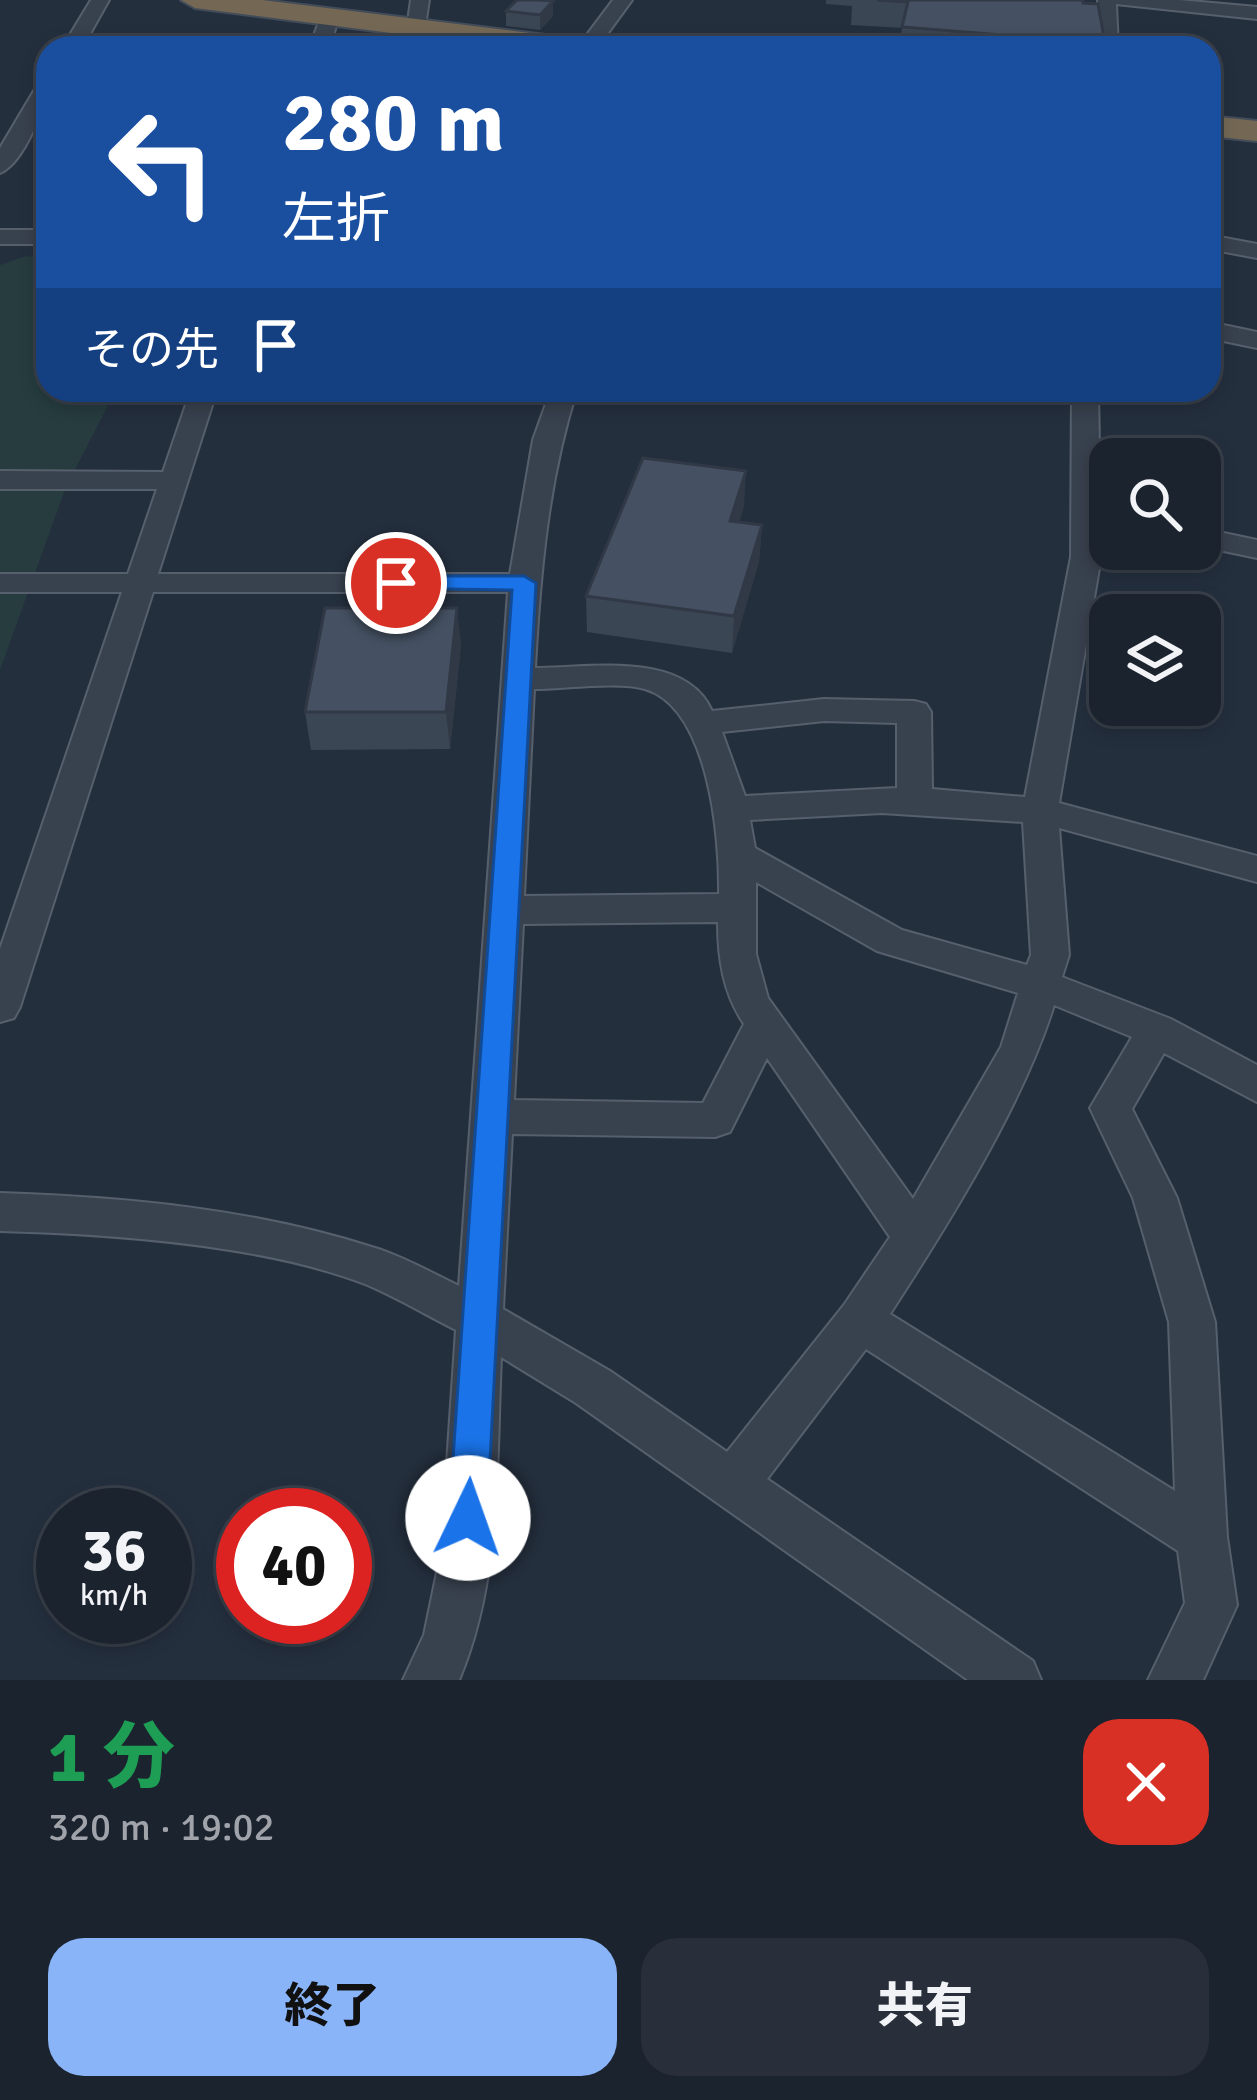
<!DOCTYPE html>
<html lang="ja">
<meta charset="utf-8">
<style>
:root{--surface:#1b232e;--page:#282f3a;--text:#f1f3f6;--muted:#a0a4aa;--line:#39404a;--accent:#8ab4f8}
body{margin:0;font-family:Signika,"Noto Sans JP",sans-serif;background:var(--page);color:var(--text);height:100vh;display:flex;flex-direction:column;font-size:45px;white-space:nowrap}
*{box-sizing:border-box;margin:0}
p{font-size:39px;color:var(--muted)}
.icon{flex:none;width:66px;height:66px;fill:none;stroke:currentColor;stroke-width:2;stroke-linecap:round;stroke-linejoin:round}
.map{position:relative;height:1680px;overflow:hidden}
.drawer{display:flex;flex-direction:column;background:var(--surface);flex:1}
.drawer>*{flex:none}
.top-card{position:absolute;left:36px;top:36px;width:1185px;height:366px;border-radius:36px;box-shadow:0 6px 18px #0003,0 0 0 3px var(--line);background:#1a4fa0;color:#fff;overflow:hidden}
.fabs{position:absolute;left:1089px;top:438px;display:grid;gap:24px}
.fabs a{display:grid;place-items:center;width:132px;height:132px;border-radius:24px;background:var(--surface);box-shadow:0 6px 18px #0003,0 0 0 3px var(--line);font-size:60px}
.speed{position:absolute;left:36px;top:1488px;display:flex;gap:24px;font-size:60px;font-weight:700;text-align:center}
.speed>*{display:grid;place-content:center;width:156px;height:156px;border-radius:50%;background:var(--surface);box-shadow:0 6px 18px #0003,0 0 0 3px var(--line);line-height:1}
.speed small{font-size:30px;font-weight:400}
.speed .limit{border:18px solid #d22;background:#fff;color:#111}
.pin{position:absolute;display:grid;place-items:center;width:102px;height:102px;color:#fff;margin:-51px;border:6px solid #fff;border-radius:50%;box-shadow:0 3px 12px #0007}
.me{position:absolute;width:132px;margin:-66px;rotate:3deg;stroke-linejoin:round;filter:drop-shadow(0 0 9px #0008)}
.turn{display:flex;align-items:center;gap:42px;height:252px;padding:0 48px;font-size:54px}
.turn .icon{width:156px;height:156px;stroke-width:2.5}
.turn b{display:block;font-size:84px;line-height:102px}
.then{display:flex;align-items:center;height:114px;padding:0 48px;background:#0003;gap:24px;font-size:45px}
.round{display:grid;place-items:center;flex:none;width:126px;height:126px;border-radius:36px;background:var(--page)}
.overview{display:flex;align-items:center;justify-content:space-between;height:204px;padding:0 48px}
h1{font-size:72px;font-weight:800;line-height:90px;color:#1e9e55}
.primary-button{display:flex;gap:24px;margin-top:auto;padding:24px 48px}
.primary-button a{flex:1;height:138px;border-radius:36px;background:var(--accent);color:#111;font-size:48px;font-weight:800;line-height:138px;text-align:center}
.primary-button a+a{background:var(--page);color:var(--text)}
.map>svg:first-child{display:block}
</style>
<div class="map">
<svg width="1257" height="1680" viewBox="0 0 1257 1680">
<rect width="100%" height="100%" fill="#242f3e"/>
<path fill="#263c3f" d="M26,256L48,259V390H116L66,487L0,670V265Z"/>
<g fill="none" stroke-linecap="round" stroke-linejoin="round">
<g stroke="#565f6c" stroke-width="4">
<g id="minor">
<path d="M91,0H109L82,48H62Z"/>
<path d="M411,0H429L424,32L407,28Z"/>
<path d="M613,0H632L597,48H577Z"/>
<path d="M1098,0H1179L1257,7V19L1116,4L1118,48H1098Z"/>
<path d="M330,11L339,17L329,48H309L321,17Z"/>
<path d="M48,78C48,103 24,163 0,173V148L38,84Z"/>
<rect x="0" y="230" width="48" height="14"/>
<path d="M1209,235L1257,244V258L1209,249Z"/>
<path d="M1209,322L1257,332V348L1209,338Z"/>
<path d="M191,390H217L158,574H510L533,440L551,390H577C548,480 540,575 535,668C588,668 685,650 712,711L824,699L914,701L926,704L931,712L932,789L1025,797L1071,557L1072,390H1098L1101,557L1059,803L1257,856V882L1059,828L1069,955L1062,977L1171,1019L1257,1065V1102L1164,1053L1132,1109L1177,1198L1215,1322L1227,1537L1237,1605L1203,1680H1148L1185,1603L1178,1551L866,1349L767,1479L1033,1661L1041,1680H968L576,1403L501,1357C496,1464 502,1579 459,1680H403L424,1635L441,1553L456,1330C426,1315 396,1297 365,1284C261,1244 111,1234 0,1231V1193C125,1197 255,1209 375,1248C404,1257 432,1273 459,1286L508,592H153L20,1007L14,1018L0,1022V949L122,592H0V574H128L157,489H0V471L163,472ZM534,689C563,689 619,681 645,689C709,708 720,838 719,894L524,896ZM824,721L897,723V788L745,796L722,732ZM882,813L1023,822L1031,955L1027,965L902,930L755,848L750,820ZM756,882L877,951L1018,993L1001,1047L913,1199L768,998L756,954ZM718,922C718,958 723,993 744,1024L703,1103L514,1100L523,924ZM1054,1005L1132,1037L1090,1108L1133,1198L1169,1322L1175,1491L890,1314C947,1226 1023,1105 1054,1005ZM767,1058L890,1237L844,1305L727,1452L610,1371L503,1309L512,1134L715,1137L730,1132Z"/>
<path d="M1200,528L1257,540V558L1200,546Z"/>
</g>
</g>
<g stroke="#434c59" stroke-width="4">
<g id="highway">
<path d="M181,0H262L578,39L593,48H509L195,8Z"/>
<path d="M1209,116L1257,121V141L1209,136Z"/>
</g>
</g>
<use href="#minor" fill="#38414e" fill-rule="evenodd"/>
<use href="#highway" fill="#746855" fill-rule="evenodd"/>
</g>
<g fill="#3b4654">
<path d="M826,0H1083L1105,43L1104,48H900L902,28L851,25L852,6L826,4Z"/>
<path d="M506,11L553,16L540,30L506,26Z"/>
<path d="M744,506L739,522L762,525L759,561L732,653L587,632L586,596Z"/>
<path d="M461,644L450,749L311,750L305,712Z"/>
</g>
<g fill="#303945">
<path d="M553,1V16L540,30V15Z"/>
<path d="M746,471L744,506L728,557L730,521Z"/>
<path d="M762,525L759,561L732,653L734,616Z"/>
<path d="M457,608L461,644L450,749L446,712Z"/>
</g>
<g fill="#455162" stroke="#303945" stroke-width="3">
<path d="M517,0H540L553,1L540,15L506,11Z"/>
<path d="M877,0H1083V3L1098,4L1105,43L902,27L908,2Z"/>
<path d="M643,458L746,471L730,521L762,525L734,616L586,596Z"/>
<path d="M325,608H457L446,712H305Z"/>
</g>
<path fill="#1a73e8" stroke="#114b97" stroke-width="3" d="M396,576H524L536,583L487,1518L481,1531L468,1536L455,1531L449,1518L512,590L388,588V578Z"/>
</svg>
<div class="fabs">
<a><svg class="icon" aria-label="search" viewBox="0 0 24 24"><circle cx="10" cy="10" r="6"/><path d="M15 15l6 6"/></svg></a>
<a><svg class="icon" aria-label="layers" viewBox="0 0 24 24"><path d="M12 4l9 5-9 5-9-5zM3 14l9 5 9-5"/></svg></a>
</div>
<div class="speed"><div>36<small>km/h</small></div><div class="limit">40</div></div>
<div class="pin" style="left:396px;top:583px;background:#d93025"><svg class="icon" aria-label="arrive" viewBox="0 0 24 24"><path d="M6 21V4h12l-3 4 3 4H6"/></svg></div>
<svg class="me" style="left:468px;top:1518px" viewBox="-20 -20 40 40"><circle r="19" fill="#fff"/><path d="M0-13L10 11 0 6-10 11z" fill="#1a73e8"/></svg>
<div class="top-card">
<div class="turn"><svg class="icon" aria-label="left" viewBox="0 0 24 24"><path d="M17 20v-9H6M10 6l-5 5 5 5"/></svg><div><b>280 m</b>左折</div></div>
<div class="then">その先<svg class="icon" aria-label="arrive" viewBox="0 0 24 24"><path d="M6 21V4h12l-3 4 3 4H6"/></svg></div>
</div>
</div>
<section class="drawer">
<div class="overview"><div><h1>1 分</h1><p>320 m · 19:02</p></div><a class="round" style="background:#d93025;color:#fff"><svg class="icon" aria-label="close" viewBox="0 0 24 24"><path d="M6 6l12 12M18 6L6 18"/></svg></a></div>
<div class="primary-button"><a>終了</a><a>共有</a></div>
</section>
